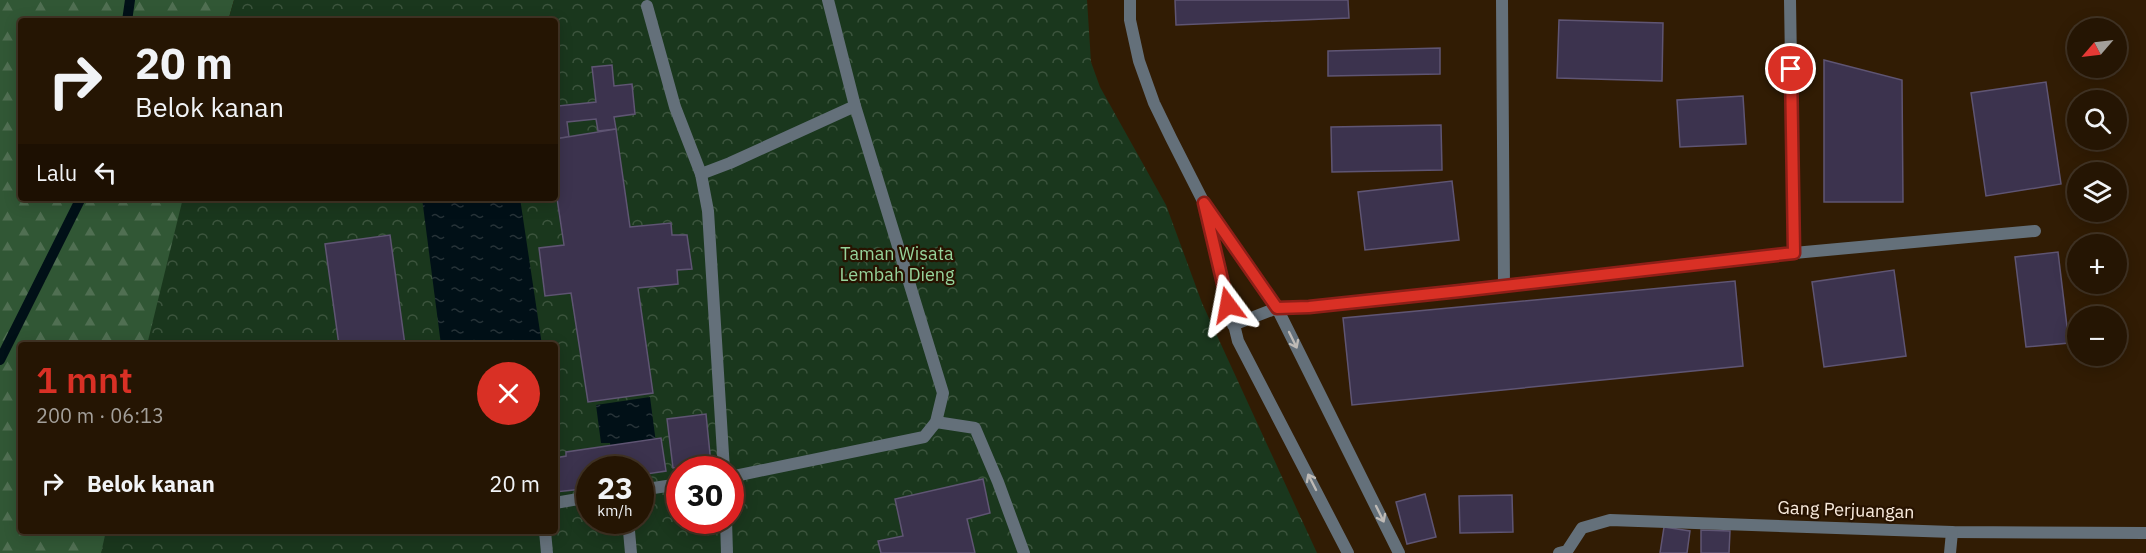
<!DOCTYPE html>
<html lang="id">
<meta charset="utf-8">
<style>
:root{--surface:#251503;--page:#2d1e0d;--text:#f1f3f6;--muted:#a39f9a;--line:#423425;--accent:#d93025}
body{margin:0;font-family:"IBM Plex Sans",sans-serif;background:var(--page);color:var(--text);height:100vh;display:flex;flex-direction:column;font-size:22px;white-space:nowrap}
*{box-sizing:border-box;margin:0}
p{font-size:20px;color:var(--muted)}
.icon{flex:none;width:33px;height:33px;fill:none;stroke:currentColor;stroke-width:2;stroke-linecap:round;stroke-linejoin:round}
.map{position:relative;flex:1;overflow:hidden}
.panel{position:absolute;left:18px;top:342px;width:540px;height:192px;display:flex;flex-direction:column;background:var(--surface);border-radius:6px;box-shadow:0 3px 15px #0003,0 0 0 2px var(--line)}
.panel>*{flex:none}
.guide{position:absolute;left:18px;top:18px;width:540px;height:183px;border-radius:6px;box-shadow:0 3px 15px #0003,0 0 0 2px var(--line);background:#251503;color:var(--text);overflow:hidden}
.needle{width:39px;rotate:242deg}
.tools{position:absolute;left:2067px;top:18px;display:grid;gap:12px}
.tools a{display:grid;place-items:center;width:60px;height:60px;border-radius:50%;background:var(--surface);box-shadow:0 3px 15px #0003,0 0 0 2px var(--line);font-size:30px}
.speed{position:absolute;left:576px;top:456px;display:flex;gap:12px;font-size:30px;font-weight:700;text-align:center}
.speed>*{display:grid;place-content:center;width:78px;height:78px;border-radius:50%;background:var(--surface);box-shadow:0 3px 15px #0003,0 0 0 2px var(--line);line-height:1}
.speed small{font-size:15px;font-weight:400}
.speed .limit{border:9px solid #d22;background:#fff;color:#111}
.pin{position:absolute;display:grid;place-items:center;width:51px;height:51px;color:#fff;margin:-26px;border:3px solid #fff;border-radius:50%;box-shadow:0 2px 6px #0007}
.me{position:absolute;width:66px;margin:-33px;rotate:347deg;stroke-linejoin:round;filter:drop-shadow(0 0 4px #0008)}
.turn{display:flex;align-items:center;gap:21px;height:126px;padding:0 18px;font-size:27px}
.turn .icon{width:78px;height:78px;stroke-width:2.5}
.turn b{display:block;font-size:42px;line-height:51px}
.then{display:flex;align-items:center;height:57px;padding:0 18px;background:#0003;gap:12px;font-size:22px}
.round{display:grid;place-items:center;flex:none;width:63px;height:63px;border-radius:32px;background:var(--page)}
.headline{display:flex;align-items:center;justify-content:space-between;height:102px;padding:0 18px}
h1{font-size:36px;font-weight:600;line-height:45px;color:var(--accent)}
ul{padding:0;list-style:none}
li{display:flex;align-items:center;gap:18px;height:78px;padding:0 18px}
li div{flex:1}
li b{display:block;font-size:22px}
li em{font-style:normal}
.map>svg:first-child{display:block}
</style>
<div class="map">
<svg width="2146" height="553" viewBox="0 0 2146 553">
<defs>
<pattern id="forest-firs" width="22" height="20" patternUnits="userSpaceOnUse" patternTransform="scale(1.5)"><rect width="22" height="20" fill="#315735"/><path d="M5 1l3.5 6h-7zM16 11l3.5 6h-7z" fill="#506f52"/></pattern>
<pattern id="park-crowns" width="20" height="18" patternUnits="userSpaceOnUse" patternTransform="scale(1.5)"><rect width="20" height="18" fill="#1a371d"/><path d="M2 6a3 3 0 1 1 6 0M12 15a3 3 0 1 1 6 0" fill="none" stroke="#3c543d"/></pattern>
<pattern id="water-ripples" width="26" height="14" patternUnits="userSpaceOnUse" patternTransform="scale(1.5)"><rect width="26" height="14" fill="#011017"/><path d="M2 4q2-2 4 0t4 0M15 11q2-2 4 0t4 0" fill="none" stroke="#273338"/></pattern>
</defs>
<rect width="100%" height="100%" fill="#311c04"/>
<path fill="url(#forest-firs)" d="M0,0H234L228,21H21V198H187L153,345H21V531H110L105,553H0Z"/>
<path fill="url(#park-crowns)" fill-rule="evenodd" d="M234,0H1087L1091,62L1100,87L1166,205L1202,303L1317,553H101L106,531H555V345H147L183,198H555V21H228ZM590,470H640V520H590ZM680,470H730V520H680Z"/>
<g fill="url(#water-ripples)">
<path d="M422,198H520L542,345H441Z"/>
<path d="M650,397L656,443L611,450L610,443H601L596,405Z"/>
</g>
<g fill="none" stroke-linecap="round" stroke-linejoin="round">
<g stroke="#011017" stroke-width="10">
<path d="M127,21L130,0"/>
<path d="M0,360L81,198"/>
</g>
</g>
<g fill="#3c334e" stroke="#5f5573" stroke-width="1.5">
<path d="M1175,0H1348L1349,18L1176,25Z"/>
<path d="M1559,20L1663,23L1662,81L1557,78Z"/>
<path d="M1440,48V74L1328,76V51Z"/>
<path d="M1824,60L1902,80L1903,202H1824Z"/>
<path d="M612,65L614,86L632,84L635,114L614,117L616,129L598,131L596,119L567,122L569,137L555,139V89L558,106L596,102L592,67Z"/>
<path d="M2046,82L2061,184L1986,196L1971,93Z"/>
<path d="M1743,96L1746,144L1680,147L1677,100Z"/>
<path d="M1441,125L1442,170L1332,172L1331,127Z"/>
<path d="M616,129L630,227L671,223L672,235H687L692,269L677,270L678,284L638,288L653,393L588,402L571,293L545,296L539,248L564,245L555,185V139Z"/>
<path d="M1452,181L1459,240L1365,250L1358,192Z"/>
<path d="M390,235L405,345H339L325,244Z"/>
<path d="M2058,252L2069,343L2026,347L2015,257Z"/>
<path d="M1894,270L1906,356L1824,367L1812,282Z"/>
<path d="M1735,281L1743,366L1352,405L1343,318Z"/>
<path d="M706,414L711,464L673,468L667,419Z"/>
<path d="M661,438L666,471L640,475V470H590V482L583,483V489L555,492V458L566,456V452Z"/>
<path d="M983,479L990,513L967,519L975,553H881L878,541L903,536L895,499Z"/>
<path d="M1425,494L1436,537L1407,544L1396,502Z"/>
<path d="M1512,495L1513,532L1460,533L1459,496Z"/>
<path d="M1664,527L1690,531L1687,553H1660Z"/>
<path d="M1701,530L1730,531L1729,553H1701Z"/>
</g>
<g fill="none" stroke-linecap="round" stroke-linejoin="round">
<g stroke="#64707a" stroke-width="12">
<path d="M647,6L675,107L701,174"/>
<path d="M936,422L975,428L998,482L1024,553"/>
<path d="M724,470L708,211L701,174L730,163L855,106"/>
<path d="M730,477L924,437L936,422L943,393L855,106L828,0"/>
<path d="M640,490L680,484"/>
<path d="M555,503L590,497"/>
<path d="M628,520L631,553"/>
<path d="M726,520L727,553"/>
<path d="M545,531L547,553"/>
</g>
<g stroke="#64707a" stroke-width="12">
<path d="M1130,0V20L1139,61L1154,103L1171,138L1204,203L1277,308L1399,553"/>
<path d="M1502,0L1504,287"/>
<path d="M1790,0L1794,253"/>
<path d="M1206,210L1238,341L1348,553"/>
<path d="M1233,325L1277,308L1309,307L1794,253L2035,231"/>
<path d="M1559,553L1567,551L1582,528L1610,520L1952,532L2146,533"/>
<path d="M1950,553L1952,532"/>
</g>
</g>
<defs><path id="oneway-shaft" d="M-6 0H5M1.5-3L5.5 0L1.5 3" fill="none" stroke-width="1.6" stroke-linecap="round" stroke-linejoin="round" transform="scale(1.5)"/></defs>
<g stroke="#bebab6">
<use href="#oneway-shaft" transform="translate(1293 340) rotate(64)"/>
<use href="#oneway-shaft" transform="translate(1312 482) rotate(-117)"/>
<use href="#oneway-shaft" transform="translate(1380 514) rotate(64)"/>
</g>
<g fill="none" stroke-linecap="round" stroke-linejoin="round">
<g stroke="#8d1f18" stroke-width="15">
<path id="route" d="M1228,305L1204,203L1277,308L1309,307L1460,291L1794,253L1791,69"/>
</g>
<use href="#route" stroke="#d93025" stroke-width="10"/>
</g>
<g text-anchor="middle" stroke-width="4.5" stroke-linejoin="round" paint-order="stroke">
<g font-size="18" fill="#97d49b" stroke="#271300">
<text x="897" y="260">Taman Wisata<tspan x="897" dy="21">Lembah Dieng</tspan></text>
</g>
<g font-size="18" fill="#faecde" stroke="#271300">
<text transform="translate(1846 510) rotate(2)" y="6">Gang Perjuangan</text>
</g>
</g>
</svg>
<div class="tools">
<a><svg class="needle" viewBox="-14 -14 28 28"><path d="M0-13l5 13h-10z" fill="#e53935"/><path d="M0 13l5-13h-10z" fill="#a39f9a"/></svg></a>
<a><svg class="icon" aria-label="search" viewBox="0 0 24 24"><circle cx="10" cy="10" r="6"/><path d="M15 15l6 6"/></svg></a>
<a><svg class="icon" aria-label="layers" viewBox="0 0 24 24"><path d="M12 4l9 5-9 5-9-5zM3 14l9 5 9-5"/></svg></a>
<a>+</a>
<a>−</a>
</div>
<div class="speed"><div>23<small>km/h</small></div><div class="limit">30</div></div>
<div class="pin" style="left:1791px;top:69px;background:#d93025"><svg class="icon" aria-label="arrive" viewBox="0 0 24 24"><path d="M6 21V4h12l-3 4 3 4H6"/></svg></div>
<svg class="me" style="left:1228px;top:305px" viewBox="-20 -20 40 40"><path d="M0-17L14 15 0 8-14 15z" fill="#d93025" stroke="#fff" stroke-width="4"/></svg>
<div class="guide">
<div class="turn"><svg class="icon" aria-label="right" viewBox="0 0 24 24"><path d="M7 20v-9h11M14 6l5 5-5 5"/></svg><div><b>20 m</b>Belok kanan</div></div>
<div class="then">Lalu<svg class="icon" aria-label="left" viewBox="0 0 24 24"><path d="M17 20v-9H6M10 6l-5 5 5 5"/></svg></div>
</div>
<section class="panel">
<div class="headline"><div><h1>1 mnt</h1><p>200 m · 06:13</p></div><a class="round" style="background:#d93025;color:#fff"><svg class="icon" aria-label="close" viewBox="0 0 24 24"><path d="M6 6l12 12M18 6L6 18"/></svg></a></div>
<ul>
<li><svg class="icon" aria-label="right" viewBox="0 0 24 24"><path d="M7 20v-9h11M14 6l5 5-5 5"/></svg><div><b>Belok kanan</b></div><em>20 m</em></li>
</ul>
</section>
</div>
